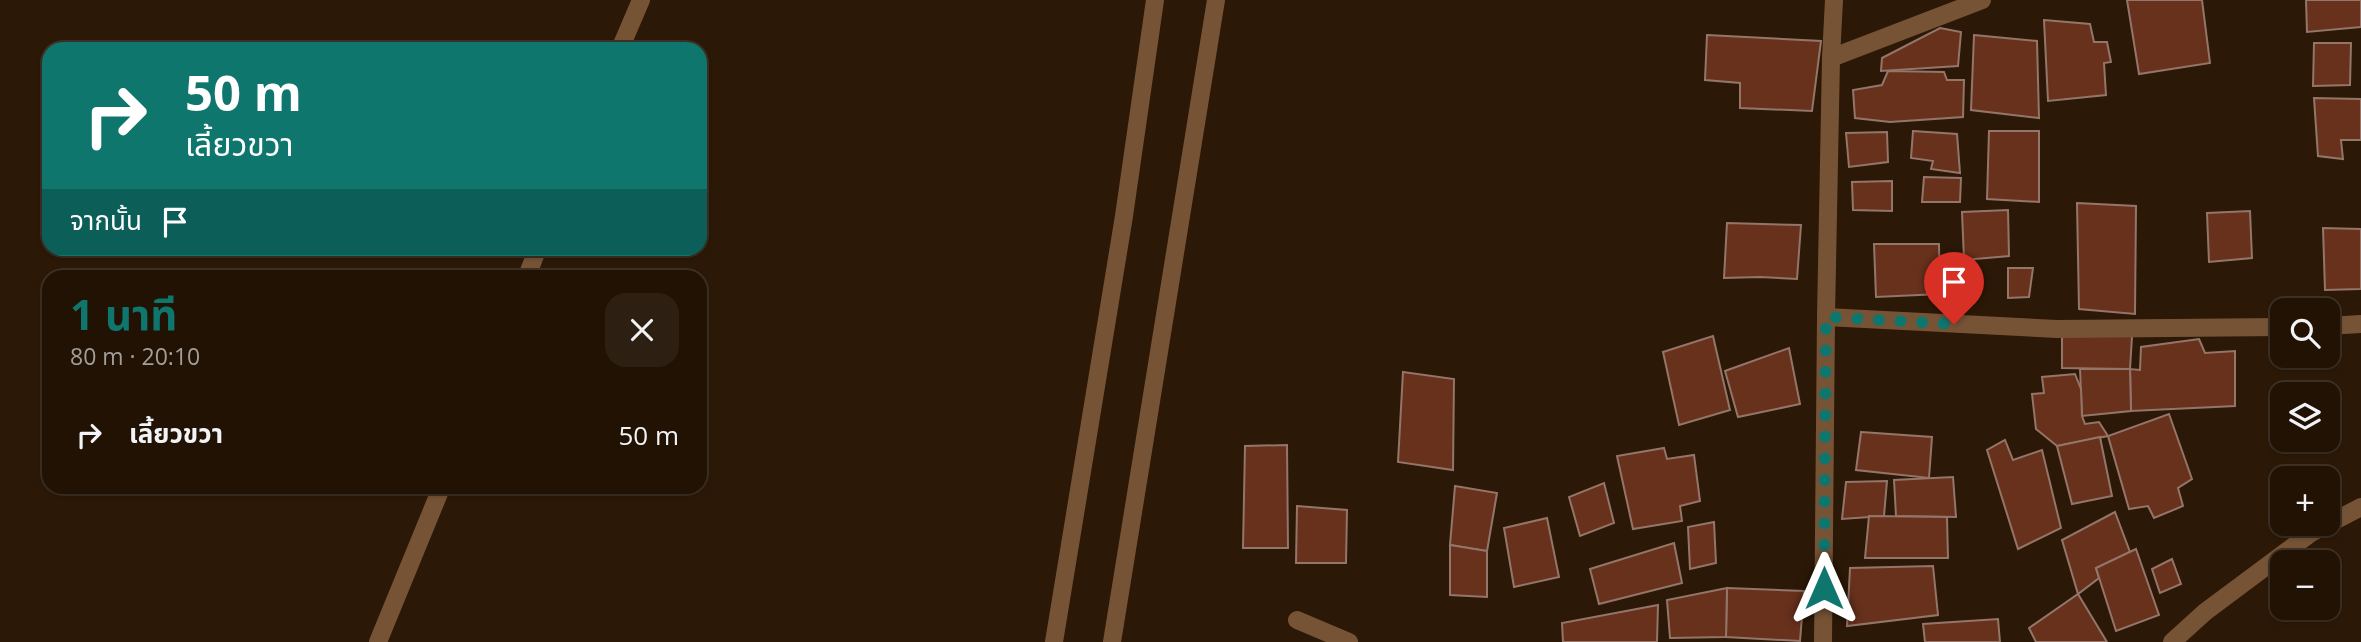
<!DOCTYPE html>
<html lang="th">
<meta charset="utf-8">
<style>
:root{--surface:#211204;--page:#2d2013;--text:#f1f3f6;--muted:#a29e9a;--line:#3e3226;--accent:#0f766e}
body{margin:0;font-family:"Open Sans","Noto Sans Thai",sans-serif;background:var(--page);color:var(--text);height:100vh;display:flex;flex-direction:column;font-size:26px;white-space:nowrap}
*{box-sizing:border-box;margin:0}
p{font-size:23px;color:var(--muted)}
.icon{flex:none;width:38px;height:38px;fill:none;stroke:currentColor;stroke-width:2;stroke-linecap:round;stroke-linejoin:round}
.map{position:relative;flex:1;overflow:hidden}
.side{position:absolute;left:42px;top:270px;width:665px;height:224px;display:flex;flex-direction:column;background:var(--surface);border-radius:21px;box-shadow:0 2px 5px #0004,0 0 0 2px var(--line)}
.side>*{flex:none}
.banner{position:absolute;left:42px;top:42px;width:665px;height:214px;border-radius:21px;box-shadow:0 2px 5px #0004,0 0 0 2px var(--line);background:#0f766e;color:#fff;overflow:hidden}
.buttons{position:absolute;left:2270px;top:298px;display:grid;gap:14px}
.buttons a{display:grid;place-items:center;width:70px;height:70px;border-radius:14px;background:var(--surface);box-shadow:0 2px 5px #0004,0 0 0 2px var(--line);font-size:35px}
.pin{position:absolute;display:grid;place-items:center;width:60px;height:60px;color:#fff;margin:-72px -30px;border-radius:50% 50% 50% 0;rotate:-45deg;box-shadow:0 0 7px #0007}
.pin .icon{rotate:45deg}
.me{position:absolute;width:77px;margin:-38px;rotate:0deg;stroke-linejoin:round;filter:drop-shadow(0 0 5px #0008)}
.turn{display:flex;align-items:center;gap:24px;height:147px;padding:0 28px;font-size:32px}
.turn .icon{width:91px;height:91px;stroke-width:2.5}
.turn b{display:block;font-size:49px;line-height:60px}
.then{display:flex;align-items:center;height:66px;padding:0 28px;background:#0003;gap:14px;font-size:26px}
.round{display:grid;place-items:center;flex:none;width:74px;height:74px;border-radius:21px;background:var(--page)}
.summary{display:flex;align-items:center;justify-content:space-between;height:119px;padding:0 28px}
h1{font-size:42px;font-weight:700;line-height:52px;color:var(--accent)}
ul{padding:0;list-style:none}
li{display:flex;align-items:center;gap:21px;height:91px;padding:0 28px}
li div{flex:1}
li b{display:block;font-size:26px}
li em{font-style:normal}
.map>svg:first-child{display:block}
</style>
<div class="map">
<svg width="2361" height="642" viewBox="0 0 2361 642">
<rect width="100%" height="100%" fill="#2c1806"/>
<g fill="#67311c" stroke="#947569" stroke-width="2">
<path d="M2127,0H2202L2210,63L2139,74Z"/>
<path d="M2306,0H2361V27L2307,32Z"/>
<path d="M2044,20L2090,24L2094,42H2107L2111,62L2104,63L2106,95L2048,101Z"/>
<path d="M1940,28L1961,32L1958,66L1881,71L1882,58Z"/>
<path d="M1707,35L1821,41L1812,111L1740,108V83L1705,80Z"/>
<path d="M1974,35L2037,41L2039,118L1971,110Z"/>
<path d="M2314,43H2351L2350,85L2313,86Z"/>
<path d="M1888,71L1944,72L1947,80H1964L1963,117L1890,122L1855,118L1853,90L1882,85Z"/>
<path d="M2314,98L2361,99V140H2341L2343,159L2318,156Z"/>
<path d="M1913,131L1957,134L1960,173L1931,169L1933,161L1911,158Z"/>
<path d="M1989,131H2039V202L1987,199Z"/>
<path d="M1887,132L1888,162L1849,167L1846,133Z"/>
<path d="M1924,177L1961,178L1960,202H1922Z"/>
<path d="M1892,181V211L1853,210L1852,182Z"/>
<path d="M2077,203L2136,206L2135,314L2079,309Z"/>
<path d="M2008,210L2009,256L1964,260L1962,212Z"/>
<path d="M2250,211L2252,258L2209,262L2207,213Z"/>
<path d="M1727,223L1801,225L1797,279L1760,277L1724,278Z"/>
<path d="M2323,228L2361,229V289L2325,290Z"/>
<path d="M1874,244H1939L1940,294L1876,297Z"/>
<path d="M2008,268H2033L2029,297L2008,298Z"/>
<path d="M1713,336L1730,410L1679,425L1663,352Z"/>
<path d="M2062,336H2132L2130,369L2062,368Z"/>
<path d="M2199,339L2205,353L2235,351V406L2131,411L2130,369L2140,370L2141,347Z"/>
<path d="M1789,348L1800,404L1738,417L1725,371Z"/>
<path d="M2080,369H2130L2131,411L2082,416Z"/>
<path d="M1403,372L1454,379L1453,470L1398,462Z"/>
<path d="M2075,374L2081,389L2082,416L2085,424L2099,422L2108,436L2057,446L2036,429L2032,394L2044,393L2042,377Z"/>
<path d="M2169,414L2192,479L2178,488L2183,506L2154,518L2148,506L2129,509L2108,436Z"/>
<path d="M1861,432L1932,437L1929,478L1856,470Z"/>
<path d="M2100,437L2112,496L2072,504L2057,446Z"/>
<path d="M2005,440L2013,460L2042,450L2061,528L2018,549L1987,450Z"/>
<path d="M1287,445L1288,548H1243L1245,446Z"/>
<path d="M1664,448L1667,459L1694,455L1700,501L1680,506L1682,521L1633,529L1617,456Z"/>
<path d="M1953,477L1956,517L1896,516L1894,480Z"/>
<path d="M1887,481L1884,516L1842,519L1846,482Z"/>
<path d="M1604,483L1614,523L1580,536L1569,497Z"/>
<path d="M1455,486L1497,493L1487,551L1450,545Z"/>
<path d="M1297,506L1347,510L1346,563H1296Z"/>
<path d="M2115,512L2130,552L2096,568L2099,578L2078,594L2062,540Z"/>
<path d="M1869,516L1947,517L1948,558H1865Z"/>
<path d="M1547,518L1559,577L1514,587L1504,528Z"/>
<path d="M1714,522L1716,563L1690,569L1688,527Z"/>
<path d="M1674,543L1682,583L1599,604L1590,569Z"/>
<path d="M1450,545L1487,551V597L1450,595Z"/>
<path d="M2136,549L2159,615L2116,631L2096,568Z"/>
<path d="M2172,559L2181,584L2160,593L2152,569Z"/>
<path d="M1933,566L1938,615L1847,626L1850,568Z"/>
<path d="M1727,588L1804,591L1800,641L1726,637Z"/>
<path d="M1727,588L1726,637L1670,638L1667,600Z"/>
<path d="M2078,594L2107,642H2036L2029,628Z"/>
<path d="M1658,605L1657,642H1563L1562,623Z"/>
<path d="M1998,619L2000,642H1925L1923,624Z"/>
</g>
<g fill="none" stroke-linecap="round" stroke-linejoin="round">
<g stroke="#775336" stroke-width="18">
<path d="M620,49L641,0"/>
<path d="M1831,58L1982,0"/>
<path d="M527,276L538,248"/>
<path d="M1826,317L2057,329L2282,327"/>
<path d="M2328,326L2361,324"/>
<path d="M1297,620L1349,642"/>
<path d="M378,642L442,486"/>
<path d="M1054,642L1124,216L1155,0"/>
<path d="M1112,642L1216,0"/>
<path d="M1823,642L1826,317L1831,58L1834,0"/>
<path d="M2172,642L2205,612L2311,533L2361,507"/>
</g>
</g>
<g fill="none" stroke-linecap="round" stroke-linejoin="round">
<path stroke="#0f766e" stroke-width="12" stroke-dasharray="0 21.6" d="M1824,588L1826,317L1954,324"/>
</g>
</svg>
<div class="buttons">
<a><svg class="icon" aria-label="search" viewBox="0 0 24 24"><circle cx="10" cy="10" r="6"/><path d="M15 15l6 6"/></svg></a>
<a><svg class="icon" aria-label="layers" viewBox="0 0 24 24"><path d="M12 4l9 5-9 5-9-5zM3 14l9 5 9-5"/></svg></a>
<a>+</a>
<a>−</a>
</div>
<div class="pin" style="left:1954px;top:324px;background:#d93025"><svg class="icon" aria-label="arrive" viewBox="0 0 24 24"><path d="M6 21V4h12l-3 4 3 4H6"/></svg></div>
<svg class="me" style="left:1824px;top:588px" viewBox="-20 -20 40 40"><path d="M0-17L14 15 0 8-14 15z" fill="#0f766e" stroke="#fff" stroke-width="4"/></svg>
<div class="banner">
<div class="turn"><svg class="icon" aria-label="right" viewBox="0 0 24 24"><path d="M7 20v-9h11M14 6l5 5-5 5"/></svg><div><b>50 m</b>เลี้ยวขวา</div></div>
<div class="then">จากนั้น<svg class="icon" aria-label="arrive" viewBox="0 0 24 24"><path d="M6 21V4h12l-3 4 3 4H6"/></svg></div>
</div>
<section class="side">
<div class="summary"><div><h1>1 นาที</h1><p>80 m · 20:10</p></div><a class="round"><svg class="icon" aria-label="close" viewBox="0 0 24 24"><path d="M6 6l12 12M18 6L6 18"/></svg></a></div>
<ul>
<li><svg class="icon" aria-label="right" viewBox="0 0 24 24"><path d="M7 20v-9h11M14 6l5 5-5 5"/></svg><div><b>เลี้ยวขวา</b></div><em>50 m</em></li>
</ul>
</section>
</div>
